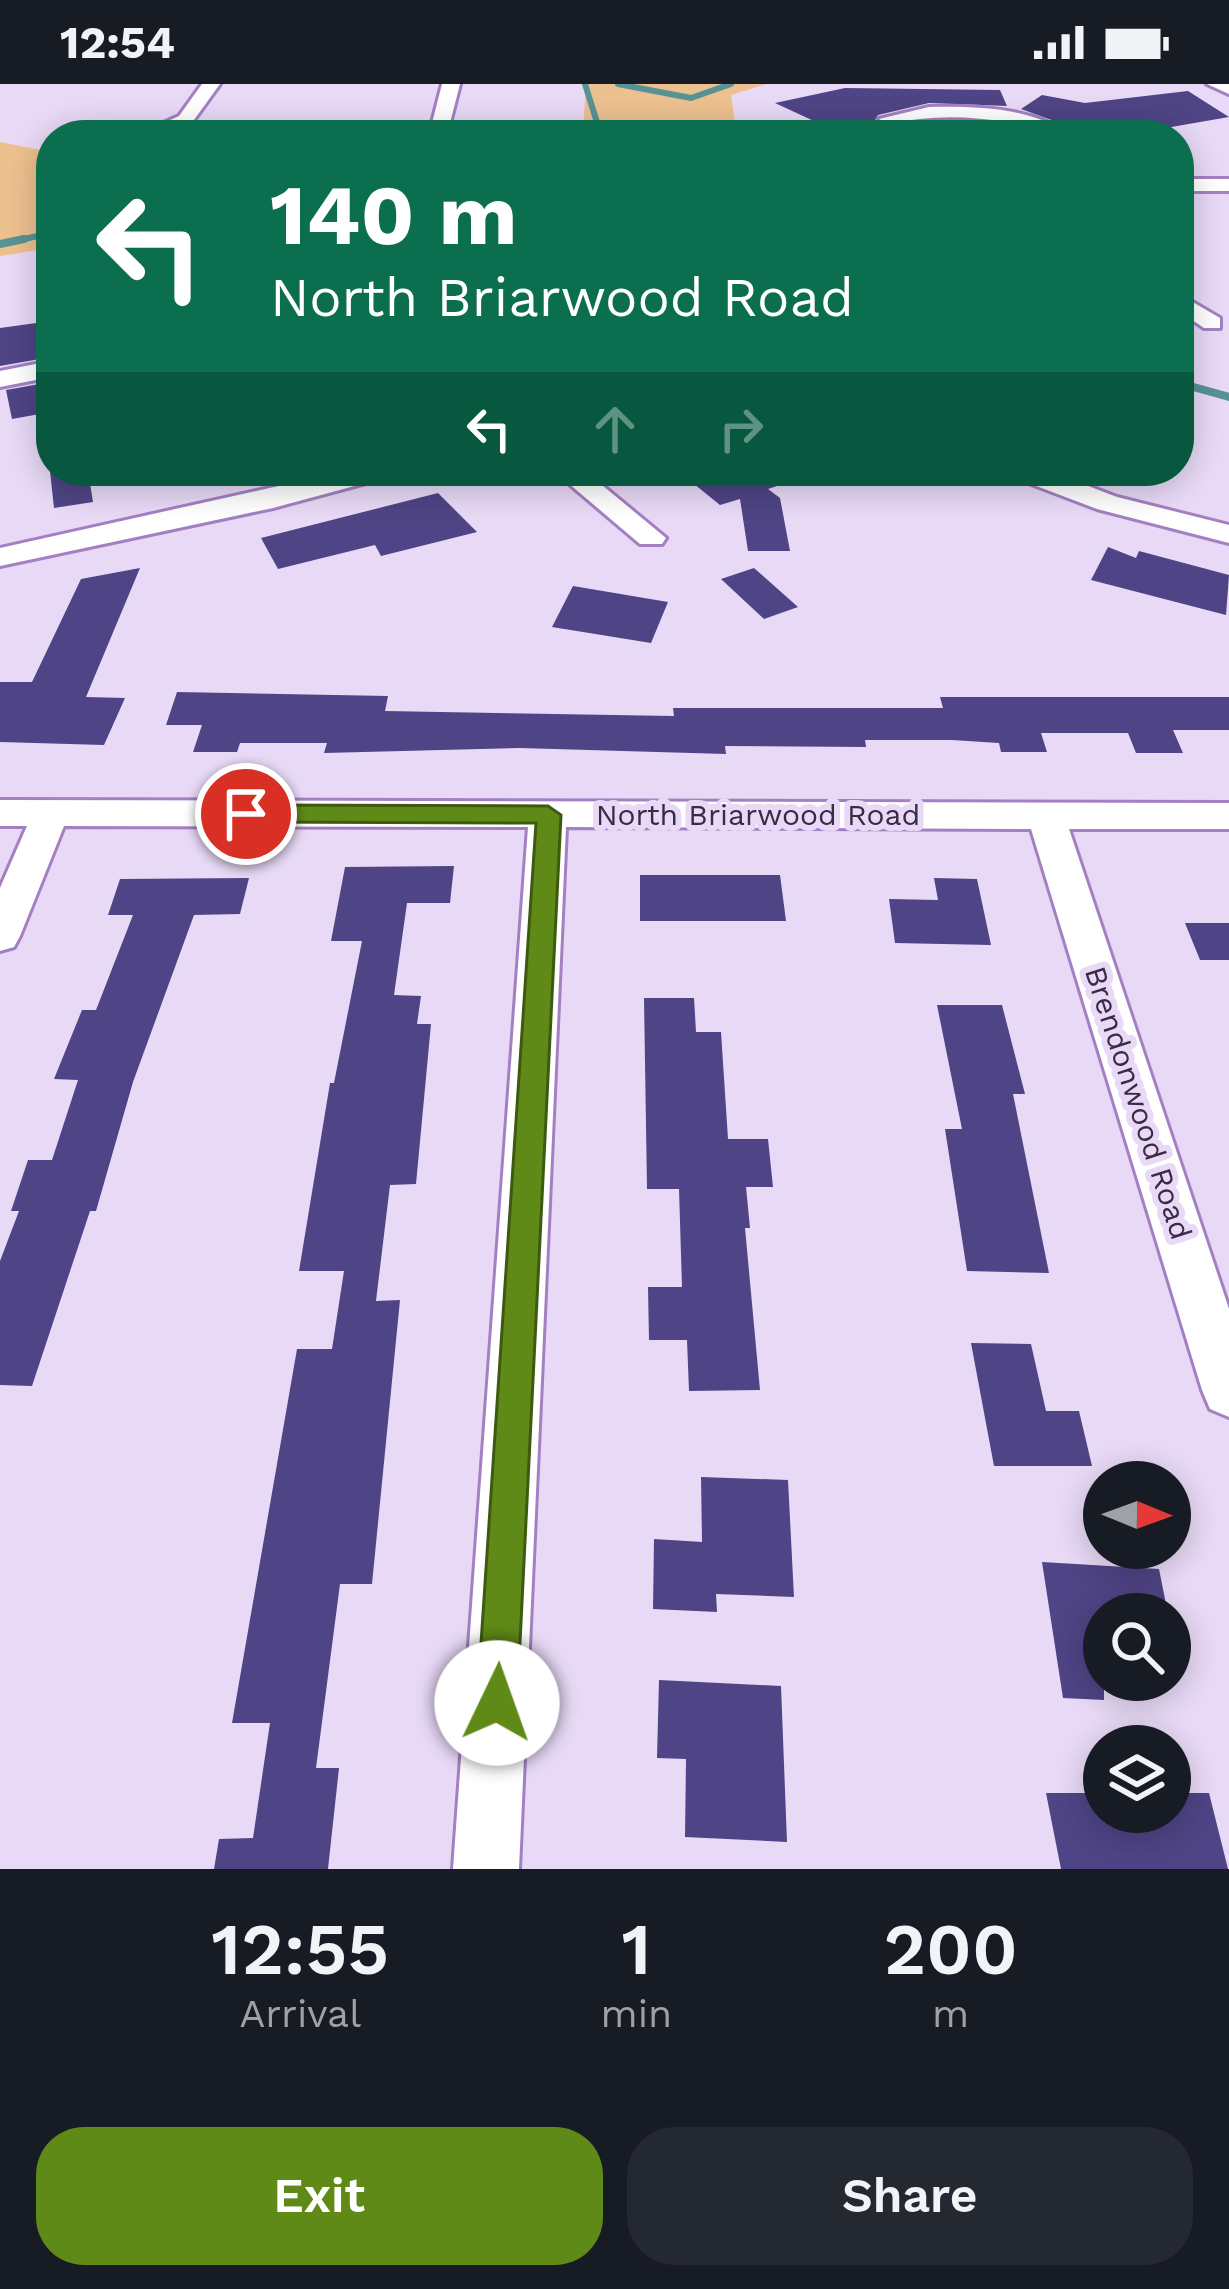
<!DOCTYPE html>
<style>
:root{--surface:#171b24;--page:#242831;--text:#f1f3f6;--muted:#9ea1a6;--accent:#608a18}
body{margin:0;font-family:"Work Sans",sans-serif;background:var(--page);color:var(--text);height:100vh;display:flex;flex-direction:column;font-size:45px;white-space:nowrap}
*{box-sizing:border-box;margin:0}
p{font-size:39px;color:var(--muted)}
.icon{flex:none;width:66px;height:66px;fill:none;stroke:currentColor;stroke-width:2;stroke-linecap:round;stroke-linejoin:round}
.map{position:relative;height:1785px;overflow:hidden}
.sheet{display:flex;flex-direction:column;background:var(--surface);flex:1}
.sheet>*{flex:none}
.hud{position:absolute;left:36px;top:36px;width:1158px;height:366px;border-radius:48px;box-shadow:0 6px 30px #0003;background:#0b6e4f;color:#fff;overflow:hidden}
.needle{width:78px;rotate:91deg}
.fabs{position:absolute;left:1083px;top:1377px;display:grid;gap:24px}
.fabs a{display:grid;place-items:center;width:108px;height:108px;border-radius:50%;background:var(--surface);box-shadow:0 6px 30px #0003;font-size:60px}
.pin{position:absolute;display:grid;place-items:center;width:102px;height:102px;color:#fff;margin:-51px;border:6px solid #fff;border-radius:50%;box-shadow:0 3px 12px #0007}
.me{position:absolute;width:132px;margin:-66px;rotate:3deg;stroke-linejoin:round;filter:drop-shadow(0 0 9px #0008)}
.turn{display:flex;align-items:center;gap:42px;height:252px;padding:0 36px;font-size:54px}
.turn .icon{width:156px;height:156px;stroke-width:2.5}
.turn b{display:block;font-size:84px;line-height:102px}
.lanes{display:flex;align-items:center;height:114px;padding:0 36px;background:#0003;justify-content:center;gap:60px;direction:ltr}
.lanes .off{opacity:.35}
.eta{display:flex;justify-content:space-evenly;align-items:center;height:204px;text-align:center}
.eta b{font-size:72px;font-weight:600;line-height:84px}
.cta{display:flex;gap:24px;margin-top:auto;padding:24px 36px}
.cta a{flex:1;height:138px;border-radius:48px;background:var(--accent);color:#fff;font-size:48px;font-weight:600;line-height:138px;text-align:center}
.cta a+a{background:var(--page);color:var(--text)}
.status{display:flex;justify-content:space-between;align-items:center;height:84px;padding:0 60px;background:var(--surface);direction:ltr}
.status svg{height:33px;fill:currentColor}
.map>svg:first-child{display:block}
</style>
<div class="status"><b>12:54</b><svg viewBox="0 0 49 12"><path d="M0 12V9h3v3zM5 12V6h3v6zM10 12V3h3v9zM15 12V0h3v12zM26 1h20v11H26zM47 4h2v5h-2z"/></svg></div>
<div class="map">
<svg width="1229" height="1785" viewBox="0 0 1229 1785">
<rect width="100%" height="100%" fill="#e8d9f6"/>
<g fill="#edc08f">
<path d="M586,0H766L731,11L737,51H562L583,47Z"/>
<path d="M0,58L51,68V164L0,172Z"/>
</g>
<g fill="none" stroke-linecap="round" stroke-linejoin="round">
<g stroke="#579295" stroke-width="6">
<path d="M585,0L601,51"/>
<path d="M618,0L691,14L731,0"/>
<path d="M11,158L51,149"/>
</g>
<g stroke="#579295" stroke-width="8">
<path d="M0,160L24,155"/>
<path d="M1179,299L1229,313"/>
</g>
</g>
<g fill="#4f4485">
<path d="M845,4L1000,6L1007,22L929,19L878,31L875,36L889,44L960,38L1036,51H844L775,19Z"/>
<path d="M1188,7L1229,33L1125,51H1073L1057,38L1021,25L1042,11L1085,19Z"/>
<path d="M51,237V273L0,282V244Z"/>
<path d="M51,298V328L12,335L6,306Z"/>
<path d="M50,387H88L93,418L54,424Z"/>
<path d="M678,387H803L804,393L768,405L780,414L790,467H748L740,415L720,421Z"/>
<path d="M438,409L477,448L381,472L375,461L278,485L261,454Z"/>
<path d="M1108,463L1136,474L1139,467L1229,491L1226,531L1091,496Z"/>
<path d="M140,484L86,613L125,614L104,661L0,658V598H32L81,495Z"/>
<path d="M754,484L798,523L764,535L721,495Z"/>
<path d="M573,502L668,518L651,559L552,543Z"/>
<path d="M177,608L388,612L385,627L674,632L673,624H943L940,613H1229V646H1173L1183,669H1136L1128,649H1041L1047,668H1001L999,659L952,656H865L866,663L725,662L726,670L520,664L324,669L327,659H240L237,668H193L202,641H166Z"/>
<path d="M454,782L450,819H407L394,911L421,912L417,940H431L416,1100L390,1101L376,1217L400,1216L372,1500H340L316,1684H339L328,1785H214L219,1755L253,1754L270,1639H232L297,1265H332L344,1187H299L330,999H334L362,857H331L345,783Z"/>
<path d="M640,791H780L786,837H640Z"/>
<path d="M249,794L240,830L194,831L133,998L96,1127H90L32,1302L0,1301V1177L19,1127H11L28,1076H52L78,996L54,995L82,926H96L133,831H108L120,795Z"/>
<path d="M934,794L977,795L991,861L895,859L889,815L938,816Z"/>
<path d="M1185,839H1229V876H1200Z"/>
<path d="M644,914H694L696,948H721L728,1055H768L773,1103H746L750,1144H745L760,1306L689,1307L687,1256H649L648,1203H682L679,1105H647Z"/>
<path d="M937,921H1002L1025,1010H1013L1049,1189L967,1187L945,1045H962Z"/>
<path d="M971,1259L1031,1260L1046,1327H1079L1092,1382H994Z"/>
<path d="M701,1393L788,1396L794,1513L716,1510L717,1528L653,1525L654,1455L702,1458Z"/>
<path d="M1042,1478L1159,1485L1168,1530H1104V1616L1063,1614Z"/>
<path d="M659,1596L781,1602L787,1758L685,1753L686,1675L657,1674Z"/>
<path d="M1046,1709H1104V1728H1170V1709H1209L1228,1785H1061Z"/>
</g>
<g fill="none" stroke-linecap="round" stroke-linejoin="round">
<g stroke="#a480c3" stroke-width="6">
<g id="street">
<path d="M202,0H220L191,40L157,50V42L179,32Z"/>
<path d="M442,0H460L450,39L441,44L432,39Z"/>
<path d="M929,23C973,22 1034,23 1069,51C1045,51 1027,43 1003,38C965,31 926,32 888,40L879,35Z"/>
<rect x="1179" y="95" width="50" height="12"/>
<path d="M1179,210L1220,234V244H1204L1179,227Z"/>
<path d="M51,277V293L0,303V287Z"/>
<path d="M346,387H392L388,393L273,424L0,482V464Z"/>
<path d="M554,387H585L666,454L662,460H640Z"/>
<path d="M1009,387H1049L1117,413L1229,441V459L1097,425L1013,393Z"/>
<path d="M0,716L1229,719V745H1069L1229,1225V1333L1210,1325L1202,1306L1031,745L566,743L519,1785H453L528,743L64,742L20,852L14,863L0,867V804L27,742H0Z"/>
</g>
</g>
<g stroke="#a480c3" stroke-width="6">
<path id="secondary" d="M1207,0H1229V10Z"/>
</g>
<use href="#street" fill="#fff" fill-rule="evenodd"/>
<use href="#secondary" fill="#fff" fill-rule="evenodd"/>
</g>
<path fill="#608a18" stroke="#3e5a10" stroke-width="3" d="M246,721L548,722L561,731L517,1619L511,1634L497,1640L483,1634L477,1619L536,739L246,738L234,730Z"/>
<g text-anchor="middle" stroke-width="12" stroke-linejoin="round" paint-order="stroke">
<g font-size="30" fill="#3a2a46" stroke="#e8d9f6">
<text x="758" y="741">North Briarwood Road</text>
<text transform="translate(1138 1019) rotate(72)" y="10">Brendonwood Road</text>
</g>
</g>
</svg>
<div class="fabs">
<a><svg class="needle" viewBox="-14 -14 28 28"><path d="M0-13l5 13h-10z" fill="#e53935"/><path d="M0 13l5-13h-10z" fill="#9ea1a6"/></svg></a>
<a><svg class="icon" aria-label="search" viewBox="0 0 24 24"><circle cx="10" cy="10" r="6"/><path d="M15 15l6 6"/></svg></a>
<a><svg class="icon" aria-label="layers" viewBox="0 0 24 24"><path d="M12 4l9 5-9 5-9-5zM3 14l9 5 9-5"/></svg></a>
</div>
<div class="pin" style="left:246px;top:730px;background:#d93025"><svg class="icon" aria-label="arrive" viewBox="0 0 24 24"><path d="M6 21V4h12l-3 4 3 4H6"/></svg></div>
<svg class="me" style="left:497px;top:1619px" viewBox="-20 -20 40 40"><circle r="19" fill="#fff"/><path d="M0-13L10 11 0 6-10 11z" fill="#608a18"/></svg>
<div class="hud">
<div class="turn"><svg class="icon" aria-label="left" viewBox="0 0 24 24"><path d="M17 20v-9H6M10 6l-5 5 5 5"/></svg><div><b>140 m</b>North Briarwood Road</div></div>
<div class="lanes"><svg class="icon" aria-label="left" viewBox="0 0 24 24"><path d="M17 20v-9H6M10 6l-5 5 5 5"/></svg><svg class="icon off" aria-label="ahead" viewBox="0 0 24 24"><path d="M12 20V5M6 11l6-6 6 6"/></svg><svg class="icon off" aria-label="right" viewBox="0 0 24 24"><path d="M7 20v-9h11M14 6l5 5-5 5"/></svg></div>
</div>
</div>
<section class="sheet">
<div class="eta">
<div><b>12:55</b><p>Arrival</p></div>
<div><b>1</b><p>min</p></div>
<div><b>200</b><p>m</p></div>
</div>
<div class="cta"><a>Exit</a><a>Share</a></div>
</section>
